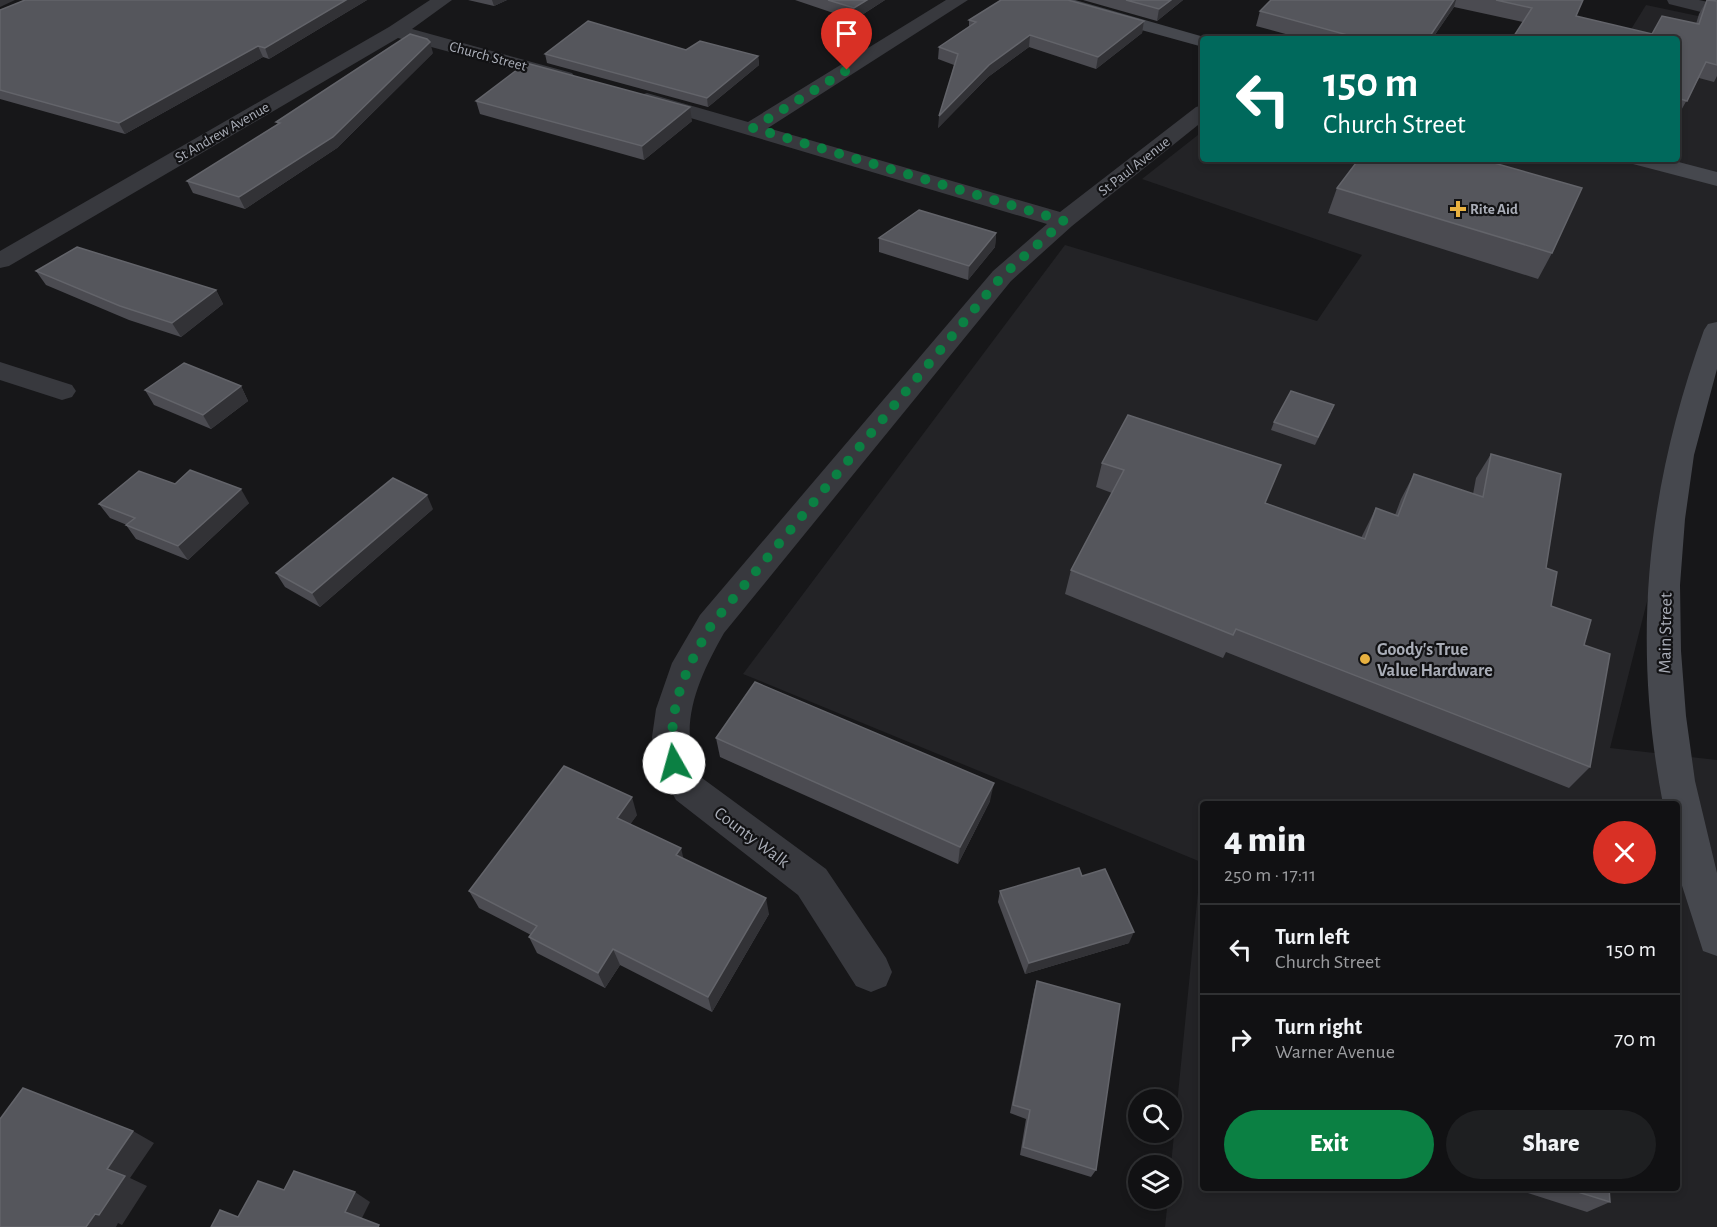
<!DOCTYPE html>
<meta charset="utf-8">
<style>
:root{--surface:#111113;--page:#1e1f21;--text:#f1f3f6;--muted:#9c9da0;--line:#303133;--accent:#0b8043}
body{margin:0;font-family:"Alegreya Sans",sans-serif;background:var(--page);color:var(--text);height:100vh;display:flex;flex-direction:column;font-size:22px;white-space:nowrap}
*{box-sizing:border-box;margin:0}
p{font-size:20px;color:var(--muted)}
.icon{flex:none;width:33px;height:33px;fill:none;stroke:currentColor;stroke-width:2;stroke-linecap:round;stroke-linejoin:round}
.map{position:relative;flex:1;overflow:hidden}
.details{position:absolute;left:1200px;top:801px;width:480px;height:390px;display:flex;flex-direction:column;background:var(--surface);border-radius:6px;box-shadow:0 3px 9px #0003,0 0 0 2px var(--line)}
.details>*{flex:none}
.banner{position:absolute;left:1200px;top:36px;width:480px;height:126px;border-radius:6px;box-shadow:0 3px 9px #0003,0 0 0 2px var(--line);background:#00695c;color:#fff;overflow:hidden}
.controls{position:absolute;left:1128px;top:1089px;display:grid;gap:12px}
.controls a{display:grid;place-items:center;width:54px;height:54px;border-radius:50%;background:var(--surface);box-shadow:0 3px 9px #0003,0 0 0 2px var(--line);font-size:30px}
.pin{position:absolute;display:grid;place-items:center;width:51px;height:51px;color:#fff;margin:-62px -26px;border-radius:50% 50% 50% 0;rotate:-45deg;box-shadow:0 0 6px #0007}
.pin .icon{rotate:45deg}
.me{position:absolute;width:66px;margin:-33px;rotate:353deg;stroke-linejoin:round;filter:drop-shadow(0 0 4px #0008)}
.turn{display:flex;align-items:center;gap:21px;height:126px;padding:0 24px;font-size:27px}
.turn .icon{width:78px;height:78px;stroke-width:2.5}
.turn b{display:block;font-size:42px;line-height:51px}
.round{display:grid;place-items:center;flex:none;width:63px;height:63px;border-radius:32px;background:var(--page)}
.overview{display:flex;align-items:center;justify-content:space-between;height:102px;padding:0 24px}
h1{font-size:36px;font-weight:800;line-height:45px}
.cta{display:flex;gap:12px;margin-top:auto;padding:12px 24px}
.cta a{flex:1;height:69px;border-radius:36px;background:var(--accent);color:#fff;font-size:24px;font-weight:800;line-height:69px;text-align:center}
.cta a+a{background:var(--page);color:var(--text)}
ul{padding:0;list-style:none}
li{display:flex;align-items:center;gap:18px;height:90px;padding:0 24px;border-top:2px solid var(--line)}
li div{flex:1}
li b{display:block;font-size:22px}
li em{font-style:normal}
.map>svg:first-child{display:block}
</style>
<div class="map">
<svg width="1717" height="1227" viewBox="0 0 1717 1227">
<rect width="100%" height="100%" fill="#171719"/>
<path fill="#232326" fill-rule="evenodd" d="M1646,5L1717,20V324L1610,748L1717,760V1227H1165L1168,1199L1172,1198L1171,1165L1201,862L743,674L1065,245L1317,321L1362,255L1142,179L1203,131V159H1677V39H1625ZM1203,804H1677V1188H1203Z"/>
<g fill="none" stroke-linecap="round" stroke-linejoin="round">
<g fill="#38393e" fill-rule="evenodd">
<path d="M430,0H452L412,29L572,73L575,77L572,81L565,83L398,38L9,266L0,268V251L389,27Z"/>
<path d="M946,0H968L768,128L1060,212L1196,107L1203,105V121L1072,226L1011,281L724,633C699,677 674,730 702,778L826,869L886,958L892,972L886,986L871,992L856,986L798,895L676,800L656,763L652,737L656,709L672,663L700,615L993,271L1047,224L640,103L637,99L640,95L647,93L748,122Z"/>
<path d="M1667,0H1699L1717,4V16L1669,4Z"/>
<path d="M0,362L72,385L76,391L72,397L62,400L0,380Z"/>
</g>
<g fill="#46484e" fill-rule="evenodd">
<path d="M1045,0H1075L1211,39H1203V47L1047,4Z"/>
<path d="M1630,159H1667L1717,172V186L1633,164Z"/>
<path d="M1717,322V369L1694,455L1685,519L1680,585L1681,651L1686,716L1695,781L1717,873V956L1703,951L1677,870V804H1663C1631,639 1647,488 1704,330L1708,324Z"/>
</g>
</g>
<g fill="#4b4b51">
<path d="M25,0H367L269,59L263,57L125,134L0,99V10Z"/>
<path d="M468,0H507L494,6Z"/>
<path d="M795,0H885L854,20Z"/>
<path d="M1083,0H1183L1157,21Z"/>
<path d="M1271,0H1583L1576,16L1652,34L1696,24L1699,14L1707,0H1717V76L1714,82L1699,78L1678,116H1677V39L1523,22L1454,7L1432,39H1304L1256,26L1260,11Z"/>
<path d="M969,20L1144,21L1142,33L1096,69L1029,47L988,77L938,128L954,65L938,59L939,47L969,27Z"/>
<path d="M686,50L758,56L759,65L708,107L547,63L545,54Z"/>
<path d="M433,53L337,148L245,209L193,193L187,181L278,124L276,122Z"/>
<path d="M476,101L692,121L644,160L480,114Z"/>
<path d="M1337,188L1552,253L1538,279L1328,213Z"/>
<path d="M996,233L995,247L968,280L879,252V238Z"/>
<path d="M36,271L216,290L223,304L181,337L129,320L46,285Z"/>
<path d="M241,386L248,401L211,429L154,405L145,390Z"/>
<path d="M1331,413L1315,445L1271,430L1274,422Z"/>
<path d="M1491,454L1546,568L1551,606L1584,645L1590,767L1569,788L1226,652L1223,658L1065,594L1071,570L1112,493L1096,487L1102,463L1266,503L1361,538L1376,508L1395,515L1401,499L1414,474L1473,494L1476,478Z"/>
<path d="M175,484L249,503L188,560L136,539L126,525H127L110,518L99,504Z"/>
<path d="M433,509L320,607L285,587L276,573Z"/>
<path d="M716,738L990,801L958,864L720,757Z"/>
<path d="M637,815L630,824L769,914L712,1012L620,965L605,988L537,953L529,937L531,935L479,908L469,891Z"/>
<path d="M1082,876L1129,943L1025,974L998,902L1000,891Z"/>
<path d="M1037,981L1096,1170L1091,1177L1020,1155L1026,1119L1010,1113L1034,991Z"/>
<path d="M1512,1188H1609L1610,1202L1587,1212Z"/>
</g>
<g fill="#323236">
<path d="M0,0H15L0,7Z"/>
<path d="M346,0H367L269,59L265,48Z"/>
<path d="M492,0H507L494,6Z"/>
<path d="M867,0H885L854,20V8Z"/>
<path d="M1171,0H1183L1157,21L1159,9Z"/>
<path d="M1454,0H1456L1454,7L1432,39H1428Z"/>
<path d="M1144,21L1142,33L1096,69L1098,57Z"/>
<path d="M1030,35L1029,47L988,77L938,128L939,116L989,65Z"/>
<path d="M430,42L433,53L337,148L245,209L239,197Z"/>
<path d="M258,46L263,57L125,134L119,123Z"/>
<path d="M758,56L759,65L708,107L707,98Z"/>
<path d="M690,107L692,121L644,160L642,146Z"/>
<path d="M996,233L995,247L968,280L969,266Z"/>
<path d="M216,290L223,304L181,337L172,323Z"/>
<path d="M241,386L248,401L211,429L203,415Z"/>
<path d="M241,489L249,503L188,560L178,546Z"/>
<path d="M427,495L433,509L320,607L312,593Z"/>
<path d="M994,783L990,801L958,864L960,847Z"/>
<path d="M632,797L637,815L623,835L617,818Z"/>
<path d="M681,848L685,865L676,855Z"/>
<path d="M766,898L769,914L712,1012L708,997Z"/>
<path d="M1134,932L1129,943L1025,974L1029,963Z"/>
<path d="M613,949L620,965L605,988L598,973Z"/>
<path d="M133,1131L154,1143L130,1178L147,1186L122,1225L118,1223L116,1227H86L107,1169Z"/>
<path d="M355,1192L370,1202L360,1222L345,1212Z"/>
</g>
<g fill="#55565c" stroke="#63646a" stroke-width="1.5">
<path d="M25,0H346L265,48L258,46L119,123L0,90V10Z"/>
<path d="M828,0H867L854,8Z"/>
<path d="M1001,0H1068L1144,21L1098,57L1030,35L989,65L939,116L958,54L939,47L976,22L969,20Z"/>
<path d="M1126,0H1171L1159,9Z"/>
<path d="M1271,0H1454L1428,39H1362L1260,11Z"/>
<path d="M1496,0H1583L1576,16L1652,34L1662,16L1699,24L1707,0L1717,1V65L1706,62L1687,101L1677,98V39H1512L1532,8Z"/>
<path d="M588,21L686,50L700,41L758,56L707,98L545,54Z"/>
<path d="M410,34L427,39L430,42L333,137L239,197L187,181L280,123L276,122Z"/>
<path d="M526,63L690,107L642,146L476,101Z"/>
<path d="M1359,159H1480L1582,188L1552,253L1337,188Z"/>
<path d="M919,210L996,233L969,266L879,238Z"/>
<path d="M77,247L216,290L172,323L120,306L36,271Z"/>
<path d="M184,363L241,386L203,415L145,390Z"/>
<path d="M1291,391L1334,405L1318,437L1274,422Z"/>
<path d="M1128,415L1281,465L1265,503L1365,539L1376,508L1398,516L1414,474L1483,497L1491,454L1561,474L1546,568L1557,572L1551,606L1591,620L1584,645L1610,654L1590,767L1236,629L1233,635L1071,570L1124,470L1102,463Z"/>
<path d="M190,470L241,489L178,546L126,525L135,518L99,504L139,471L175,484Z"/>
<path d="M393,478L427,495L312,593L276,573Z"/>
<path d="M755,682L994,783L960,847L716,738Z"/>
<path d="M564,766L632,797L617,818L681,848L676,855L766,898L708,997L613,949L598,973L529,937L537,926L469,891Z"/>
<path d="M1079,868L1082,876L1105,869L1134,932L1029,963L1000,891Z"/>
<path d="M1037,981L1120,1004L1096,1170L1023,1147L1030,1110L1013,1105Z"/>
<path d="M23,1088L133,1131L107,1169L125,1176L99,1215L95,1214L86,1227H0V1119Z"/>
<path d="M294,1171L355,1192L345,1212L379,1225L378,1227H211L220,1210L238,1217L258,1181L284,1190Z"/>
<path d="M1565,1188H1609L1610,1202Z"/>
</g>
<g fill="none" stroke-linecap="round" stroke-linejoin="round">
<path stroke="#0b8043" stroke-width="10" stroke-dasharray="0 18" d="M674,763C666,709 685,670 712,624L1002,276L1064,221L753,128L847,70"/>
</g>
<g fill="#e8b140" stroke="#121214" stroke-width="2">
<path d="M1455 200h6v6h6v6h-6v6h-6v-6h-6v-6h6z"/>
<circle cx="1365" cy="659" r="6"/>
</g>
<g text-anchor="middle" stroke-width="4.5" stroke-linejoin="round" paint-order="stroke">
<g font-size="15" fill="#aaaeb8" stroke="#121214">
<text transform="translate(488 56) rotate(15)" y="5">Church Street</text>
<text transform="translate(222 132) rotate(-30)" y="5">St Andrew Avenue</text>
<text transform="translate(1134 166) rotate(-38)" y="5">St Paul Avenue</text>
</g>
<g font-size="15" font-weight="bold" fill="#aaaeb8" stroke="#121214" text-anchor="start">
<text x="1470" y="214">Rite Aid</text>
</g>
<g font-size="18" fill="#aaaeb8" stroke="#121214">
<text transform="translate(1665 633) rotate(-89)" y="6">Main Street</text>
<text transform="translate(752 837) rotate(37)" y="6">County Walk</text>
</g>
<g font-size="18" font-weight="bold" fill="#aaaeb8" stroke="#121214" text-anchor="start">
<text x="1377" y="655">Goody's True<tspan x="1377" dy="21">Value Hardware</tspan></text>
</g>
</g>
</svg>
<div class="controls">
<a><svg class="icon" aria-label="search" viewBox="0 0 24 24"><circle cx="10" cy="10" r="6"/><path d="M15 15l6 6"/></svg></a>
<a><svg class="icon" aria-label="layers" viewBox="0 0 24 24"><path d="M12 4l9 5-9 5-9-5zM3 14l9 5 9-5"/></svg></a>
</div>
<div class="pin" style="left:847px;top:70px;background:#d93025"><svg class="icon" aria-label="arrive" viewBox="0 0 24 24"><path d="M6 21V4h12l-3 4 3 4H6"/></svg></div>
<svg class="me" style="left:674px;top:763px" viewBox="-20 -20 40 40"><circle r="19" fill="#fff"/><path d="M0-13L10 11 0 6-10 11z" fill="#0b8043"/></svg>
<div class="banner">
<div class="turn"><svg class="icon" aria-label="left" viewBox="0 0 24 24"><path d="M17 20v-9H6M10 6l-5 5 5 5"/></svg><div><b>150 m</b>Church Street</div></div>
</div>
<section class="details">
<div class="overview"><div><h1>4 min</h1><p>250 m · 17:11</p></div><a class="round" style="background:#d93025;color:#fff"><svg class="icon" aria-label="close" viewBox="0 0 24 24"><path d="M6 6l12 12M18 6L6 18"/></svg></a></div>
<ul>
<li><svg class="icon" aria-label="left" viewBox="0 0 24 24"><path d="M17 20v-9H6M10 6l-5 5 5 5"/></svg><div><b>Turn left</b><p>Church Street</p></div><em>150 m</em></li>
<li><svg class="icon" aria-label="right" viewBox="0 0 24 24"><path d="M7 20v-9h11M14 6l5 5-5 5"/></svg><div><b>Turn right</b><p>Warner Avenue</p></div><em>70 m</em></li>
</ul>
<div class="cta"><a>Exit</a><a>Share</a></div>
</section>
</div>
